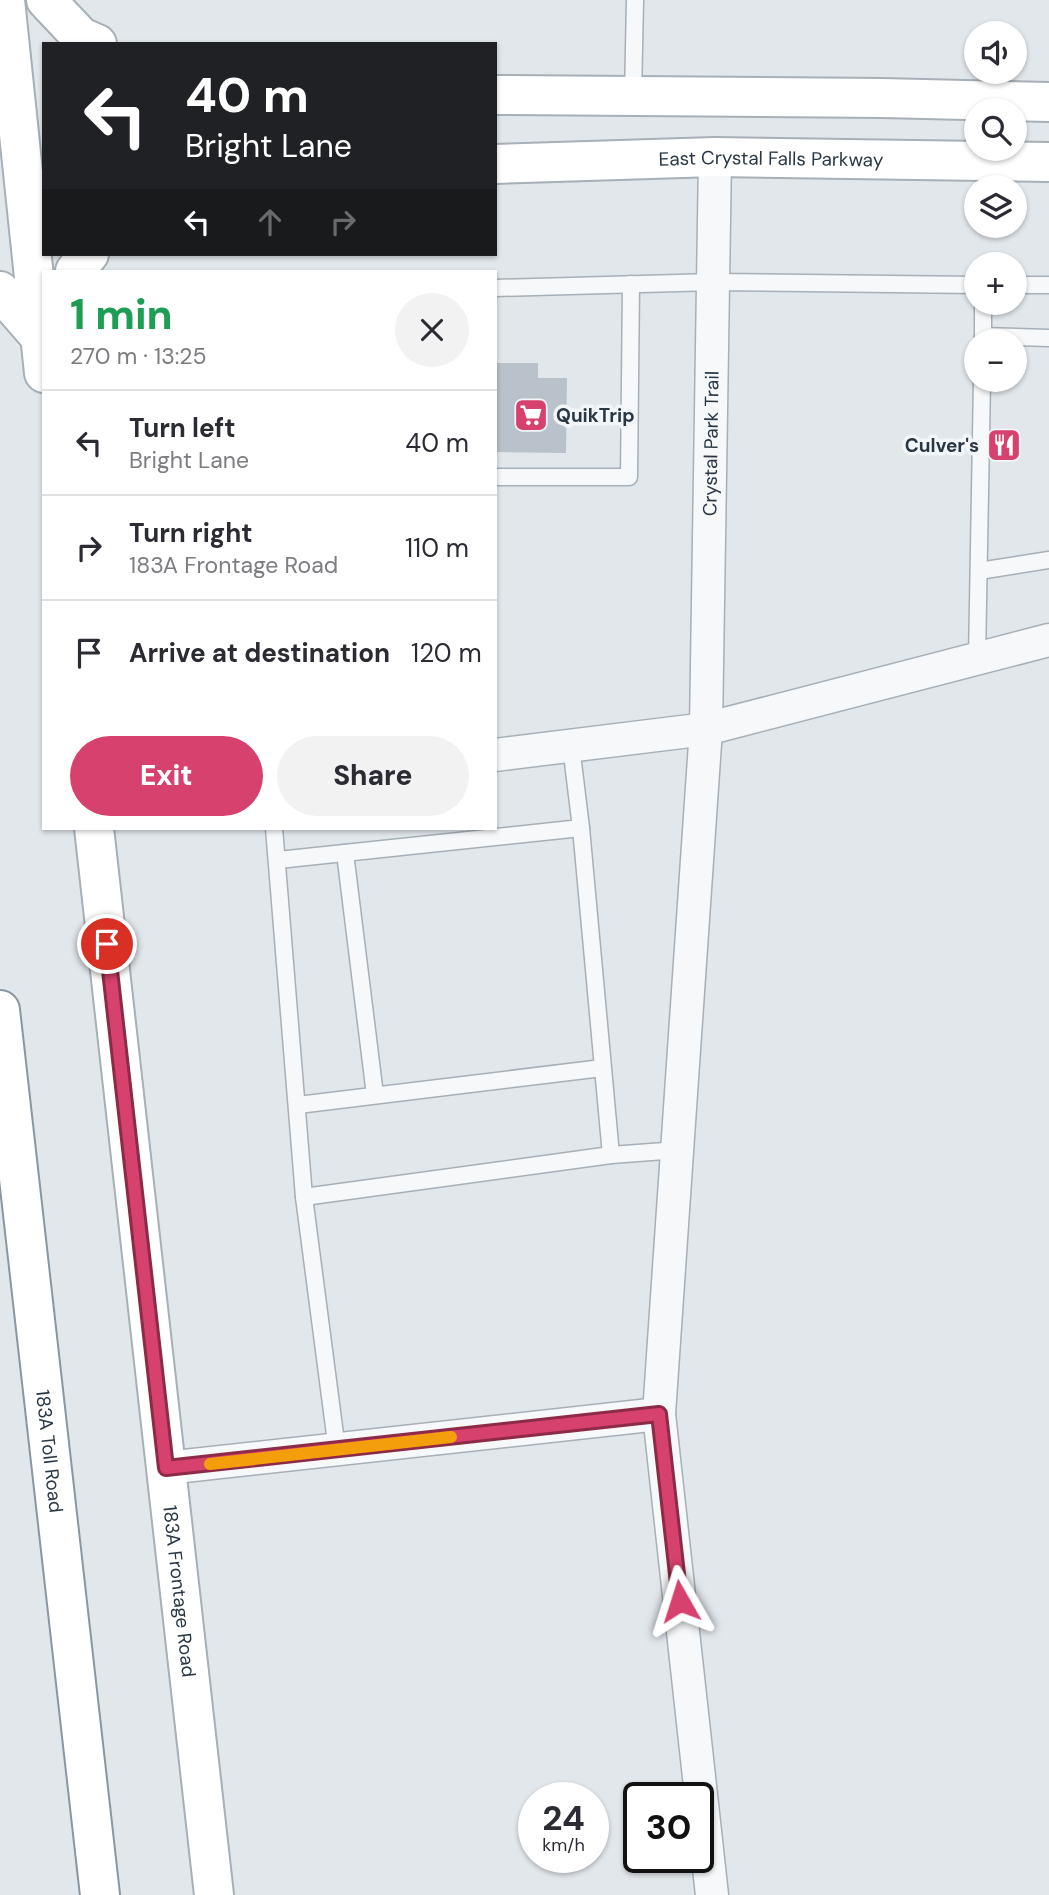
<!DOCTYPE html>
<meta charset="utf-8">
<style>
:root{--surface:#fff;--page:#f2f2f3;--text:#2b2b33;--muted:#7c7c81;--line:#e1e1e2;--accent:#d7416d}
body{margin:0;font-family:"DM Sans",sans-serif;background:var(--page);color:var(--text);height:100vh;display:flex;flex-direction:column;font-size:26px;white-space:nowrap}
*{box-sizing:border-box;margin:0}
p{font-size:23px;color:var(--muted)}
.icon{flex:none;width:38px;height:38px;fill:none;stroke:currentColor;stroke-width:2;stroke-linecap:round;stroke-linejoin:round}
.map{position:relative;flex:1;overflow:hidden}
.panel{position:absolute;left:42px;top:270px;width:455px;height:560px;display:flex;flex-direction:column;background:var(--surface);border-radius:0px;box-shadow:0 2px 5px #0004}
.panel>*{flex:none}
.guide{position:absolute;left:42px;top:42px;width:455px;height:214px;border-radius:0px;box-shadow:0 2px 5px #0004;background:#202124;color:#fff;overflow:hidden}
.tools{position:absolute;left:964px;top:21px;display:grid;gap:14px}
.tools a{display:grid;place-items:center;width:63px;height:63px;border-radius:50%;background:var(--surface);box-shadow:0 2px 5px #0004;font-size:35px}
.speed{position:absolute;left:518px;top:1782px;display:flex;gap:14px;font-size:35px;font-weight:700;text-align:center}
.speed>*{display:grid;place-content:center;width:91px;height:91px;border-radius:50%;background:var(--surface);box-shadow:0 2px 5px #0004;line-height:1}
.speed small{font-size:18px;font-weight:400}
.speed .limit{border:4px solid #111;border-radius:10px;background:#fff;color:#111}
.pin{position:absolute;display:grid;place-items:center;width:60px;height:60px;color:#fff;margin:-30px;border:4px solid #fff;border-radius:50%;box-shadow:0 2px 7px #0007}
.me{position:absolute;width:77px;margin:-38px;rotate:354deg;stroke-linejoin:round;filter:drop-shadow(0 0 5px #0008)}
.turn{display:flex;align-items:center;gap:24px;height:147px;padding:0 28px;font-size:32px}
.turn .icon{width:91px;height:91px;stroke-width:2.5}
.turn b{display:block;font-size:49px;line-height:60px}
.lanes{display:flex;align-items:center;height:66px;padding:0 28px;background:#0003;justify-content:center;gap:35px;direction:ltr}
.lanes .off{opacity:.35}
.round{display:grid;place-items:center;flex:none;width:74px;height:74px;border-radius:37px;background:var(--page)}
.head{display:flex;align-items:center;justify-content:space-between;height:119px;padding:0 28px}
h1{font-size:42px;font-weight:800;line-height:52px;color:#1e9e55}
.primary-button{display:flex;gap:14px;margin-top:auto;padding:14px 28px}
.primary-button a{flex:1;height:80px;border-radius:42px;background:var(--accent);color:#fff;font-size:28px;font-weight:800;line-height:80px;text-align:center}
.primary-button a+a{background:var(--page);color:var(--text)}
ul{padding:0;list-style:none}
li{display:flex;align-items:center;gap:21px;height:105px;padding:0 28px;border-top:2px solid var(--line)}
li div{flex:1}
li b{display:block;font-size:26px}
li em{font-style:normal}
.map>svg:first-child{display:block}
</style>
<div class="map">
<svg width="1049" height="1895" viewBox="0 0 1049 1895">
<rect width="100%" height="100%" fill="#e2e7ec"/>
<path fill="#b9c1ca" d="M495,363H538V378H567L566,453L495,452Z"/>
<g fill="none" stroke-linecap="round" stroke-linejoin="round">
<g stroke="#a7afb7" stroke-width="19">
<g id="service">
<path d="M633,96L635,0"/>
<path d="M1015,285H1049"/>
<path d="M495,288L714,282L976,285"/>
<path d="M983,336L1049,338"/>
<path d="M983,341V303"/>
<path d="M495,477H629L631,284"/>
<path d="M979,571L1049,560"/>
<path d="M977,659L982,380"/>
<path d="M274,828L304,1197L337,1450"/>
<path d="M581,828L611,1155L678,1150"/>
<path d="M345,853L375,1095"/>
<path d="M278,860L581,828L571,746"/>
<path d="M298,1105L602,1068"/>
<path d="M304,1197L611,1155"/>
</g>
</g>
<g stroke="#a7afb7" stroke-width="35">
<g id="minor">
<path d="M495,755L706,729L1049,640"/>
<path d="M166,1468L659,1414"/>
<path id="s1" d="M712,1895L659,1414L706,729L715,157"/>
</g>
</g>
<g stroke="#a7afb7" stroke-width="42">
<g id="secondary">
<path d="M5,0L44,373"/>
<path d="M46,0L81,37L97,44"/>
<path d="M495,95L882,98L1049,102"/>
<path id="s2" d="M495,164L715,157L1049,162"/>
<path d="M75,271L89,254"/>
<path d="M0,291L40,337"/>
<path id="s3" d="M94,828L214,1895"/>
</g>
</g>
<g stroke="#8997a3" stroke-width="42">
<g id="motorway">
<path id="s4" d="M0,1010L100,1895"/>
</g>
</g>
<use href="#service" stroke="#f6f8f9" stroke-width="16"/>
<use href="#minor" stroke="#f6f8f9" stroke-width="32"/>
<use href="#secondary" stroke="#fff" stroke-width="38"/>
<use href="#motorway" stroke="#fff" stroke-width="38"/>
</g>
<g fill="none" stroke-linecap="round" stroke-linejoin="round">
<g stroke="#8c2a47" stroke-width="18">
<path id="route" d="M107,944L166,1468L659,1414L680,1601"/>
</g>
<use href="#route" stroke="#d7416d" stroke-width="12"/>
<path stroke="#f59e0b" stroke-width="12" d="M210,1464L451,1437"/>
</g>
<defs>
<g id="supermarket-square" transform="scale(1.75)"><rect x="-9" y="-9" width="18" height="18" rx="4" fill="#d7416d" stroke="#f2f6f9"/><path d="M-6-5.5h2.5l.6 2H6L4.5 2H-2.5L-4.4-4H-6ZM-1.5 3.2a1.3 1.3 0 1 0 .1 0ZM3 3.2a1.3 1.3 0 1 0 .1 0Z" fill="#fff"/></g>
<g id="restaurant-square" transform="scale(1.75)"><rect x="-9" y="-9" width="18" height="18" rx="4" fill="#d7416d" stroke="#f2f6f9"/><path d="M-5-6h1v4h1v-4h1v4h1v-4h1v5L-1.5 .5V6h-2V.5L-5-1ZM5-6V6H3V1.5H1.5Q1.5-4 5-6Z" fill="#fff"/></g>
</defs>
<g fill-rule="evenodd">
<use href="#supermarket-square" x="531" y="415"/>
<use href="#restaurant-square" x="1004" y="445"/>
</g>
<g text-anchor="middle" stroke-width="7" stroke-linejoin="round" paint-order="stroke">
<g font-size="19" fill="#293745" stroke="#f2f6f9">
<text dy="7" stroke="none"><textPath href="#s2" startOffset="276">East Crystal Falls Parkway</textPath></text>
<text dy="7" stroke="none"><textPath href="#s1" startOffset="1456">Crystal Park Trail</textPath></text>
<text dy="7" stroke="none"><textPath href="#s4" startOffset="444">183A Toll Road</textPath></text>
<text dy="7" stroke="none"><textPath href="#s3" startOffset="768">183A Frontage Road</textPath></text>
</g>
<g font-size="19" font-weight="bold" fill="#293745" stroke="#f2f6f9" text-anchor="start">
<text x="556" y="422">QuikTrip</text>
<text x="979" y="452" text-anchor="end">Culver's</text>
</g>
</g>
</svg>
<div class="tools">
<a><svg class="icon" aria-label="sound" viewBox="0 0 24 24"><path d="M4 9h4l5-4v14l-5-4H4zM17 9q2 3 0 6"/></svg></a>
<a><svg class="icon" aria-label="search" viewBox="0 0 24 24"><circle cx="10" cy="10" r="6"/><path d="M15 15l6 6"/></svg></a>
<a><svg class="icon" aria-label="layers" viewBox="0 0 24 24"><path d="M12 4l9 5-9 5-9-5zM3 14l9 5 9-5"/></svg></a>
<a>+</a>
<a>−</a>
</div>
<div class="speed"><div>24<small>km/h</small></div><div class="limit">30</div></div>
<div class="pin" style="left:107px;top:944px;background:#d93025"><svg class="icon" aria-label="arrive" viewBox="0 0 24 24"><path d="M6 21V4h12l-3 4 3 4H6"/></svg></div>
<svg class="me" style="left:680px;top:1601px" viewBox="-20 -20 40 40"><path d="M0-17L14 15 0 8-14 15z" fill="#d7416d" stroke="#fff" stroke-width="4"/></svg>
<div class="guide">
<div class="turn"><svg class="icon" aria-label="left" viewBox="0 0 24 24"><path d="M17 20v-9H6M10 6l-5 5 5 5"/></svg><div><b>40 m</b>Bright Lane</div></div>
<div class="lanes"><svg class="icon" aria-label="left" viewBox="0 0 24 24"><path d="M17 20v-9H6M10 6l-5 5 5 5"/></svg><svg class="icon off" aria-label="ahead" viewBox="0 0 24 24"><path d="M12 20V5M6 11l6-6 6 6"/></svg><svg class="icon off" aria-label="right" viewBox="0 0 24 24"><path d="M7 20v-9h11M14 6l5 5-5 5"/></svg></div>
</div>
<section class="panel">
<div class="head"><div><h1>1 min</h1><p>270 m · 13:25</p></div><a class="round"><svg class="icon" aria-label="close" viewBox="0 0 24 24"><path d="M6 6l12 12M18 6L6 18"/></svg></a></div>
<ul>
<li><svg class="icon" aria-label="left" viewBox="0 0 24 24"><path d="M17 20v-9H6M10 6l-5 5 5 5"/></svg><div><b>Turn left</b><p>Bright Lane</p></div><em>40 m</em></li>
<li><svg class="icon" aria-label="right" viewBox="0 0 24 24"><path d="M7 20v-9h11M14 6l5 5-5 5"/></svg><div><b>Turn right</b><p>183A Frontage Road</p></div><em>110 m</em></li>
<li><svg class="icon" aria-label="arrive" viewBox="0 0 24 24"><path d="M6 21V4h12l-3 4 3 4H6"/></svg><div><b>Arrive at destination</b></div><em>120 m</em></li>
</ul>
<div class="primary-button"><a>Exit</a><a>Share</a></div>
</section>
</div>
